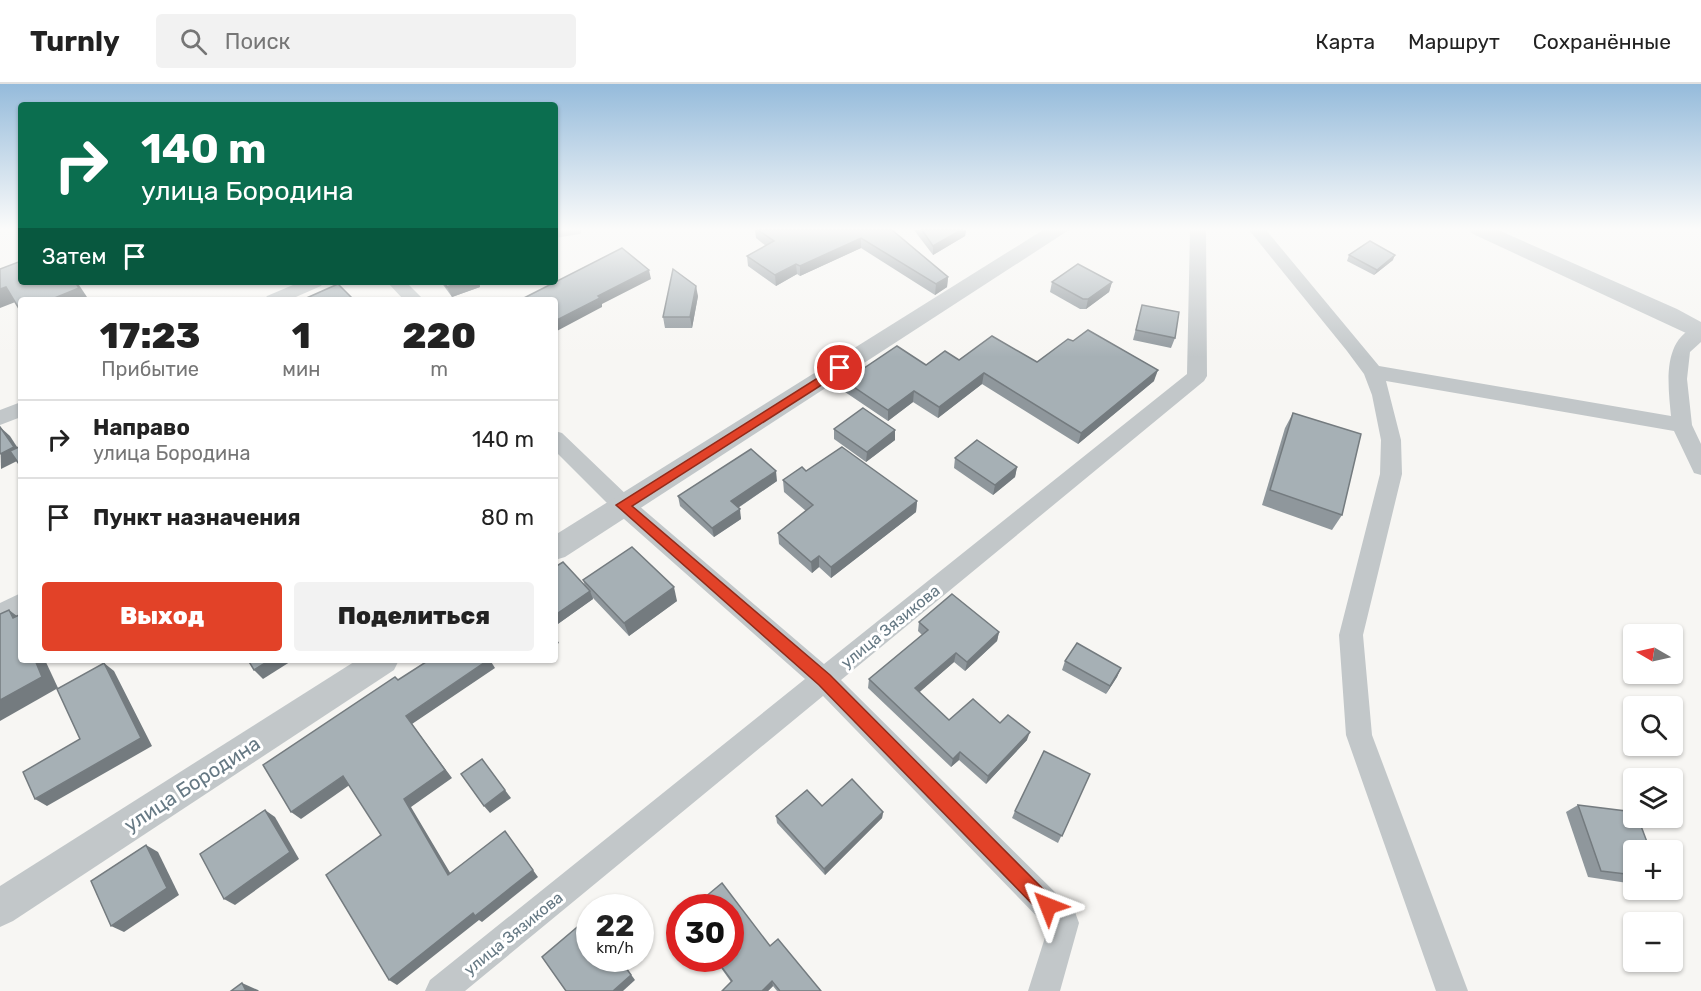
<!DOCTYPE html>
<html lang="ru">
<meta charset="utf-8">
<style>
:root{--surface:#fff;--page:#f2f2f2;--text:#222;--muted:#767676;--line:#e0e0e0;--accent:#e24228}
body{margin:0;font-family:Rubik,sans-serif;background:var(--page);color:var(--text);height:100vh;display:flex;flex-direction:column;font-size:22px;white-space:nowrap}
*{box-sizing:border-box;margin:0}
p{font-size:20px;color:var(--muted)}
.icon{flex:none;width:33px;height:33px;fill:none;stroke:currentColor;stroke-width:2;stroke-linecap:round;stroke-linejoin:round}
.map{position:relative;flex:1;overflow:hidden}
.drawer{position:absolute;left:18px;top:213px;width:540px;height:366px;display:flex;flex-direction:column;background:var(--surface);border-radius:6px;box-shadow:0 2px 4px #0004}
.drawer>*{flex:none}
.banner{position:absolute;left:18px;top:18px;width:540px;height:183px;border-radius:6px;box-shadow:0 2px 4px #0004;background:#0b6e4f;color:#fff;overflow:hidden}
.needle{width:39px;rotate:279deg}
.controls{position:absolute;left:1623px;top:540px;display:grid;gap:12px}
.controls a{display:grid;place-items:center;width:60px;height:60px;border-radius:6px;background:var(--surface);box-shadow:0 2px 4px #0004;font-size:30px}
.speed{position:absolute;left:576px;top:810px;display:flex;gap:12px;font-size:30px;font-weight:700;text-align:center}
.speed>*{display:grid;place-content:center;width:78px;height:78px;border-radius:50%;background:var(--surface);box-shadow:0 2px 4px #0004;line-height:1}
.speed small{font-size:15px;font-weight:400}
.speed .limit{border:9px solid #d22;background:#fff;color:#111}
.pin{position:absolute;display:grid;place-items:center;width:51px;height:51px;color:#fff;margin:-26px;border:3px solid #fff;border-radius:50%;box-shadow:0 2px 6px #0007}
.me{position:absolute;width:66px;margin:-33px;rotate:315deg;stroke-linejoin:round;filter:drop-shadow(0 0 4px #0008)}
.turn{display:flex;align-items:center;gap:21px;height:126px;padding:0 24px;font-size:27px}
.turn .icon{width:78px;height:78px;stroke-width:2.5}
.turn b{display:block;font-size:42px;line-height:51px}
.then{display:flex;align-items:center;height:57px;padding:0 24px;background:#0003;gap:12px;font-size:22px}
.eta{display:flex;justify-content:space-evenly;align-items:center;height:102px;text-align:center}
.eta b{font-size:36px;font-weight:800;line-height:42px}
.action{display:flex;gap:12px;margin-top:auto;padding:12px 24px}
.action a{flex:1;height:69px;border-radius:6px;background:var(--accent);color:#fff;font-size:24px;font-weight:800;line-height:69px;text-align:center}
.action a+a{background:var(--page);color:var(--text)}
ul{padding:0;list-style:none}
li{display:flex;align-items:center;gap:18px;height:78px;padding:0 24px;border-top:2px solid var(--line)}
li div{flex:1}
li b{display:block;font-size:22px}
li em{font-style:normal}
header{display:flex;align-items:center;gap:36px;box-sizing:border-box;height:84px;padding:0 30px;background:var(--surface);border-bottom:2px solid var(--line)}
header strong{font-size:28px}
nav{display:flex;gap:33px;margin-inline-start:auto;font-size:21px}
.search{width:420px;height:54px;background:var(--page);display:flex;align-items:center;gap:15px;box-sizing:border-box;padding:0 21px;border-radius:6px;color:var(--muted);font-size:22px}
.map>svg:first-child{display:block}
</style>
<header>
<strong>Turnly</strong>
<div class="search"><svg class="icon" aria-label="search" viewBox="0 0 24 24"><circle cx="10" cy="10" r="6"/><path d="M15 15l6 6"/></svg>Поиск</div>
<nav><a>Карта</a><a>Маршрут</a><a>Сохранённые</a></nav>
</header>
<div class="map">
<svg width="1701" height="907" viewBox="0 0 1701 907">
<rect width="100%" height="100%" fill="#f7f6f3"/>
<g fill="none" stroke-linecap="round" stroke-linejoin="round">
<g fill="#c2c7c9" fill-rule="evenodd">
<path d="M555,146H582L580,150L555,154Z"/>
<path d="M1190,146H1206L1207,292L1204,297L841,596L1075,828L1079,839L1060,907H1028L1048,844L823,612L465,907H425L430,896L805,595L615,427L555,367V347L562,349L631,415L824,580L1187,290Z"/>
<path d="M1249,146H1266L1379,282L1671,332C1668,300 1661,252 1701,241V258L1690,268L1687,295L1692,341L1701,360V391L1694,389L1674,347L1386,297L1401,356L1402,390L1363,551L1372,651L1468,907H1436L1346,651L1339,551L1380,390L1381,356L1372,311L1364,290L1347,267Z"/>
<path d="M300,198H324L321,202L289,216H264L267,212Z"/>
<path d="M387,198H406L424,216H404Z"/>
<path d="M21,318V333L0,341V326Z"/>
<path d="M21,509V530L0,540V519Z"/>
</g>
<g fill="#c2c7c9" fill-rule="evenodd">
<path d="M1043,146H1069L565,473L555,476V451Z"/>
<path d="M1469,146H1498L1677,225L1701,238V256L1473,150Z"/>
<path d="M357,576H399L394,586L13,837L0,843V802Z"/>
</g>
</g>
<g fill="#8f979c">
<path d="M755,146H892L948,193L947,203L935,211L861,164L800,192L797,190L776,202L748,182L747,172L766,162L756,154Z"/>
<path d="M914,146H966L965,152L933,171Z"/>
<path d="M1349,171L1393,176L1374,191L1347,177Z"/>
<path d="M441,198H479L480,203L452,213Z"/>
<path d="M1052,198H1112L1109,208L1086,225H1080L1050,208Z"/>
<path d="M698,212L692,244H665L663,233Z"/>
<path d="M1142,221L1175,254L1171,264L1133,256Z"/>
<path d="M959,276L1037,278L1154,297L1078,360L982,300L938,334L913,318L888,337L845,308V297L926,281Z"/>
<path d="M1293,329L1342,431L1332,446L1262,421L1285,344Z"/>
<path d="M834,345L895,356L866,378L834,355Z"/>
<path d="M955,374L1017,383L1015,393L993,411L954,384Z"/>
<path d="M806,387L917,417L916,428L831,494L819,483L812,489L779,460L778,449L806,427L784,408L783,396Z"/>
<path d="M777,397L738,424L741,435L714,453L680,422L678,412Z"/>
<path d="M555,483L585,502L583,496L677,517L629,552L593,514V515L555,542Z"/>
<path d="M919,538L999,548L997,557L965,587L954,578L919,608L949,636L1000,639L1027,656L986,700L959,676L951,683L868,604L869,595L922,551L918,547Z"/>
<path d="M1065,577L1121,584L1117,593L1106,610L1062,586Z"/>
<path d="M1090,690L1058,759L1012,734L1015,727Z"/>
<path d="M1578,721L1634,766V800L1588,793L1566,728Z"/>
<path d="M883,728L882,734L825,791L777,739L776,732Z"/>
<path d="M770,862L821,907H777L773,902L768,907H722L731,898L714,874H730Z"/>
</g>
<g fill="#747b7f">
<path d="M961,146H966L965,152L933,171V162Z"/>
<path d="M861,154V164L800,192V182Z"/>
<path d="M1395,171L1393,176L1374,191L1377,186Z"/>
<path d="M796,180L797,190L776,202L775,191Z"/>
<path d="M649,186L651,195L602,220V223L555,248V237L598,212Z"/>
<path d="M948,193L947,203L935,211L936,200Z"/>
<path d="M75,198H77L89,216H53L52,215Z"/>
<path d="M461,198H479L480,203L452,213L447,203Z"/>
<path d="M1112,198L1109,208L1086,225L1088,215Z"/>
<path d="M696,202L698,212L692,244L690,233Z"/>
<path d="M6,203L18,217L0,224V205Z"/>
<path d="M1158,286L1154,297L1078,360L1081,349Z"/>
<path d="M984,289L982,300L938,334L939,323Z"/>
<path d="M914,307L913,318L888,337V326Z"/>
<path d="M0,343L10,352L21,369V375L1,385Z"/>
<path d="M895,346V356L866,378L867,368Z"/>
<path d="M1017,383L1015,393L993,411L995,401Z"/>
<path d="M776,387L777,397L733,427L731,417Z"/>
<path d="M917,417L916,428L831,494V483Z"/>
<path d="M740,425L741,435L714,453L712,444Z"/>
<path d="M819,472V483L812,489L811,478Z"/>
<path d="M674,503L677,517L629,552L624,539Z"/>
<path d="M590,507L593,515L555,542V531Z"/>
<path d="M9,526L21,535L13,534Z"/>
<path d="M999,548L997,557L965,587L967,578Z"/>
<path d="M555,552L559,559L555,561Z"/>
<path d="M956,569L954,578L914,613L915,604Z"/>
<path d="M35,576H45L58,604L0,637V616Z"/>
<path d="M270,576H293L263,595L254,586Z"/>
<path d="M488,576H490L495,584L412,640L452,694L411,723L455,797L448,791L404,715L406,632Z"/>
<path d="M104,579L114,587L152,662L47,722L35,715L141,654Z"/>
<path d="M1121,584L1117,593L1106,610L1110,602Z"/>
<path d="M1030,648L1027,656L986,700L988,692Z"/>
<path d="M960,668L959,676L951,683L953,675Z"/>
<path d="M343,692L351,700L301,735L291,728Z"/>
<path d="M505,706L511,714L490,729L484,722Z"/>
<path d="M265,726L275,733L299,775L235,821L224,815Z"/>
<path d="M883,728L882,734L825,791L824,785Z"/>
<path d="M505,747L538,793L482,838L479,836L397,901L389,896Z"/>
<path d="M146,761L158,768L179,811L124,848L111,842Z"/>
<path d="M619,874L635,896L623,907H613Z"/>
<path d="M772,897L773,902L768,907H762Z"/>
<path d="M242,899L258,906L259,907H246Z"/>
</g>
<g fill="#a6b0b5" stroke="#747b7f" stroke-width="1.5">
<path d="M758,146H892L948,193L936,200L861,154L800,182L796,180L775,191L747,172L774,157Z"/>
<path d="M922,146H961L933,162Z"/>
<path d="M1370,157L1395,171L1377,186L1349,171Z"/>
<path d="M622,164L649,186L598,212L600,214L555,237V216H520Z"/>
<path d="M21,177V198H75L79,204L52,215L53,216H21V228L6,203L0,205V185Z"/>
<path d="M1078,180L1112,198L1088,215H1083L1052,198Z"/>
<path d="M673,185L696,202L690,233H663Z"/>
<path d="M444,198H461L447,203Z"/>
<path d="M338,200L354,216H302Z"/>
<path d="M1142,221L1179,228L1175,254L1136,246Z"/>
<path d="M1088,246L1158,286L1081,349L984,289L939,323L914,307L888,326L845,297L897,262L926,281L945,267L959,276L992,252L1037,278L1068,255L1073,257Z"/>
<path d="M863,324L895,346L867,368L834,345Z"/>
<path d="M1293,329L1361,350L1342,431L1270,406Z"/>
<path d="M0,343L14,363L0,370Z"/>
<path d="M977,356L1017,383L995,401L955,374Z"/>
<path d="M21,362V383L10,367Z"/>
<path d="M842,363L917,417L831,483L819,472L811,478L778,449L813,421L783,396L802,383L806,387Z"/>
<path d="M751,365L776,387L731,417L740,425L712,444L678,412Z"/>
<path d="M632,463L674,503L624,539L583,496Z"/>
<path d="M563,478L590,507L555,531V483Z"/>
<path d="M952,510L999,548L967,578L956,569L915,604L949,636L973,615L1000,639L1008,631L1030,648L988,692L960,668L953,675L869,595L928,546L919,538Z"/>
<path d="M9,526L13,534L21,530V576H35L42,593L0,616V530Z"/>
<path d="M1077,559L1121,584L1110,602L1065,577Z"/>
<path d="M248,576H270L254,586Z"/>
<path d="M429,576H488L406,632L445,686L404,715L448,791L505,747L533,786L475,832L473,829L389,896L326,791L381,751L343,692L291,728L263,681L395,593L398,596Z"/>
<path d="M104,579L141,654L35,715L23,688L80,655L57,605Z"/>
<path d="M1044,667L1090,690L1062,752L1015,727Z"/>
<path d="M482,675L505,706L484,722L461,690Z"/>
<path d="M852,695L883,728L824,785L776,732L807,706L822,722Z"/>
<path d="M1578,721L1634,728V734H1638L1650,766H1634V791L1601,787Z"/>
<path d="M265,726L290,768L224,815L200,770Z"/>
<path d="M146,761L167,804L111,842L91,797Z"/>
<path d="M722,799L770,862L778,855L821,907H780L772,897L762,907H722L732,897L715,874H730V824H692Z"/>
<path d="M589,833L590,874H619L631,891L613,907H566L542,873Z"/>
<path d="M242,899L246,907H231Z"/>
</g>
<linearGradient id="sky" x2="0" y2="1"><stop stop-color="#95bbdb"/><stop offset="0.53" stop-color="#fbfbfa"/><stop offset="1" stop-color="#fbfbfa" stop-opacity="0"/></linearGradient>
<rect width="1701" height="273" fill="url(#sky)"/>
<path fill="#e24228" stroke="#932b1a" stroke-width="1.5" d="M840,280L846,284L845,286L632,422L830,591L1054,816L1057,822L1054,829L1048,831L1041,829L819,601L616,421Z"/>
<g text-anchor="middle" stroke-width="6" stroke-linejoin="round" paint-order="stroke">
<g font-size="16" fill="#667984" stroke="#fff">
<text transform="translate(890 542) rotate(-39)" y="6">улица Зязикова</text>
<text transform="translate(513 849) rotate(-39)" y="6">улица Зязикова</text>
</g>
<g font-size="20" fill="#667984" stroke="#fff">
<text transform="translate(192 700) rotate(-33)" y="7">улица Бородина</text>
</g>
</g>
</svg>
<div class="controls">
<a><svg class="needle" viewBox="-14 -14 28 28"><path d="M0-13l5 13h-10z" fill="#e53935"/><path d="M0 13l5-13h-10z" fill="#767676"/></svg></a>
<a><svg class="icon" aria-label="search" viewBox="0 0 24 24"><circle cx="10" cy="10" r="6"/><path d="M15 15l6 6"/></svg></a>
<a><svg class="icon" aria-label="layers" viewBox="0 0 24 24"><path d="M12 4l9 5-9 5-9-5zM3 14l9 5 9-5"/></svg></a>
<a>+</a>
<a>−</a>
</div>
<div class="speed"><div>22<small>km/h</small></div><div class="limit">30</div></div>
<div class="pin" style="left:840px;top:284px;background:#d93025"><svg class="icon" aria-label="arrive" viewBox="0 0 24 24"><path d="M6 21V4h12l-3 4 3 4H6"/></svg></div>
<svg class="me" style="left:1048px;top:822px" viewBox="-20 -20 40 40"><path d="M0-17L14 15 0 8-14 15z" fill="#e24228" stroke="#fff" stroke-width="4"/></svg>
<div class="banner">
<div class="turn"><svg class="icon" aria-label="right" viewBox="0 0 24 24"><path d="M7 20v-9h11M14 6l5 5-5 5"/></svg><div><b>140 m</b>улица Бородина</div></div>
<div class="then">Затем<svg class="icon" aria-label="arrive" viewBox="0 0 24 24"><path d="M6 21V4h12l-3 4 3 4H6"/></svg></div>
</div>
<section class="drawer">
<div class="eta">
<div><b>17:23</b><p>Прибытие</p></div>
<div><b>1</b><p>мин</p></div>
<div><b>220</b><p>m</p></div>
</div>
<ul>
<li><svg class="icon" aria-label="right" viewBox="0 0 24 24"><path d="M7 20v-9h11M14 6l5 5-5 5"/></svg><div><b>Направо</b><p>улица Бородина</p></div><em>140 m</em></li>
<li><svg class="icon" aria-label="arrive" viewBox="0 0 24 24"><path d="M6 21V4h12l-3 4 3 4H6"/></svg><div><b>Пункт назначения</b></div><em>80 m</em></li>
</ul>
<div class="action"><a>Выход</a><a>Поделиться</a></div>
</section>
</div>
